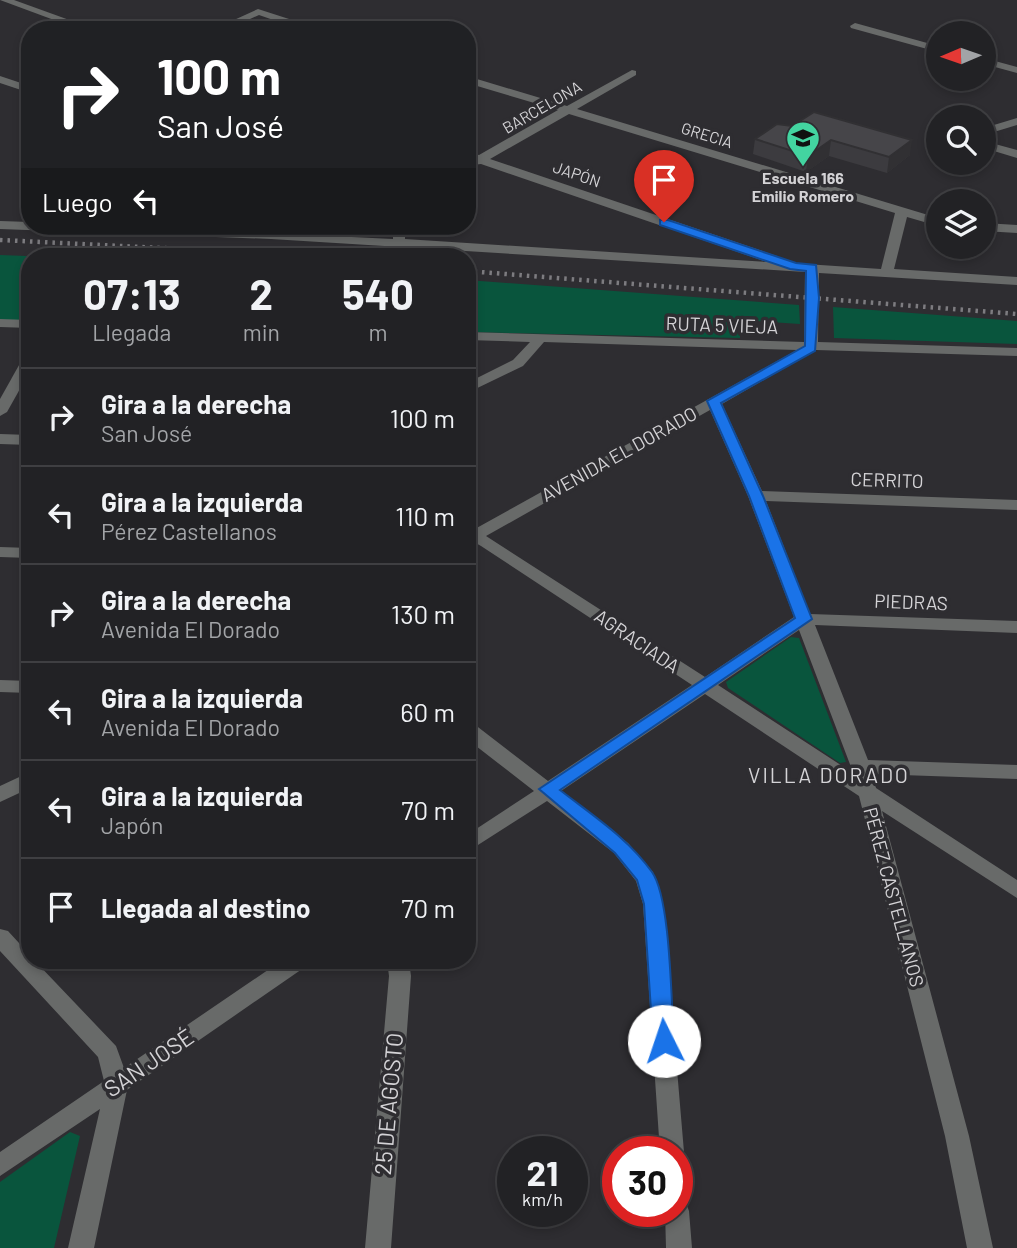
<!DOCTYPE html>
<html lang="es">
<meta charset="utf-8">
<style>
:root{--surface:#222225;--page:#2e2f32;--text:#f1f3f6;--muted:#a2a4a7;--line:#3f3f42}
body{margin:0;font-family:Barlow,sans-serif;background:var(--page);color:var(--text);height:100vh;display:flex;flex-direction:column;font-size:26px;white-space:nowrap}
*{box-sizing:border-box;margin:0}
p{font-size:23px;color:var(--muted)}
.icon{flex:none;width:38px;height:38px;fill:none;stroke:currentColor;stroke-width:2;stroke-linecap:round;stroke-linejoin:round}
.map{position:relative;flex:1;overflow:hidden}
.panel{position:absolute;left:21px;top:248px;width:455px;height:721px;display:flex;flex-direction:column;background:var(--surface);border-radius:28px;box-shadow:0 4px 10px #0003,0 0 0 2px var(--line)}
.panel>*{flex:none}
.banner{position:absolute;left:21px;top:21px;width:455px;height:214px;border-radius:28px;box-shadow:0 4px 10px #0003,0 0 0 2px var(--line);background:#202124;color:#fff;overflow:hidden}
.needle{width:46px;rotate:268deg}
.buttons{position:absolute;left:926px;top:21px;display:grid;gap:14px}
.buttons a{display:grid;place-items:center;width:70px;height:70px;border-radius:50%;background:var(--surface);box-shadow:0 4px 10px #0003,0 0 0 2px var(--line);font-size:35px}
.speed{position:absolute;left:497px;top:1136px;display:flex;gap:14px;font-size:35px;font-weight:700;text-align:center}
.speed>*{display:grid;place-content:center;width:91px;height:91px;border-radius:50%;background:var(--surface);box-shadow:0 4px 10px #0003,0 0 0 2px var(--line);line-height:1}
.speed small{font-size:18px;font-weight:400}
.speed .limit{border:10px solid #d22;background:#fff;color:#111}
.pin{position:absolute;display:grid;place-items:center;width:60px;height:60px;color:#fff;margin:-72px -30px;border-radius:50% 50% 50% 0;rotate:-45deg;box-shadow:0 0 7px #0007}
.pin .icon{rotate:45deg}
.me{position:absolute;width:77px;margin:-38px;rotate:356deg;stroke-linejoin:round;filter:drop-shadow(0 0 5px #0008)}
.turn{display:flex;align-items:center;gap:24px;height:147px;padding:0 21px;font-size:32px}
.turn .icon{width:91px;height:91px;stroke-width:2.5}
.turn b{display:block;font-size:49px;line-height:60px}
.then{display:flex;align-items:center;height:66px;padding:0 21px;background:#0003;gap:14px;font-size:26px}
.eta{display:flex;justify-content:space-evenly;align-items:center;height:119px;text-align:center}
.eta b{font-size:42px;font-weight:700;line-height:49px}
ul{padding:0;list-style:none}
li{display:flex;align-items:center;gap:21px;height:98px;padding:0 21px;border-top:2px solid var(--line)}
li div{flex:1}
li b{display:block;font-size:26px}
li em{font-style:normal}
.map>svg:first-child{display:block}
</style>
<div class="map">
<svg width="1017" height="1248" viewBox="0 0 1017 1248">
<rect width="100%" height="100%" fill="#2e2d31"/>
<g fill="#09553d">
<path d="M0,255L54,257H30V321L0,320Z"/>
<path d="M467,280L799,305L800,324L740,320V338L467,332Z"/>
<path d="M833,307L1017,321V344L834,338Z"/>
<path d="M791,637L799,638L846,762L840,763L728,688L726,682Z"/>
<path d="M70,1132L80,1136L54,1248H0V1182Z"/>
</g>
<g fill="none" stroke-linecap="round" stroke-linejoin="round">
<g fill="#686a69" fill-rule="evenodd">
<path d="M0,0H14L97,30H81Z"/>
<path d="M258,9L317,28L318,30H302L259,15L226,30H212Z"/>
<path d="M855,23L938,46V52L851,28L850,26Z"/>
<path d="M984,58L1017,67V73L984,64Z"/>
<path d="M632,70L636,71V75L577,109L938,218V226L907,217L894,269L1017,277V285L819,273L818,342L1017,348V356L816,350L722,404L762,491L1017,500V510L766,501L810,614L1017,621V633L815,625L868,760L1017,765V779L873,774L876,788L1017,880V898L882,811L969,1136L993,1248H967L945,1136L859,796L705,694L561,791L628,843L653,872L663,904L684,1152L677,1161V1152H660L643,904L636,881L614,853L547,801L467,852V835L534,791L467,739V723L474,724L548,781L692,685L481,546L474,542L467,544V528L473,530L797,350L544,342L523,366L467,393V383L513,360L530,342L467,340V332L804,342L805,272L271,239L0,229V221L30,222V226H123L393,239V234L382,226H397L405,232V239L767,262L481,164L472,165L467,159V152L479,155L558,110L467,83V76L567,106ZM569,114L895,213L881,269L775,262L779,259L777,256L490,159ZM710,410L748,496L794,617L705,677L486,536ZM799,630L851,767L853,773L718,685Z"/>
<path d="M0,76L30,86V93L0,83Z"/>
<path d="M1017,118V125L984,135V128Z"/>
<path d="M984,141L1017,150V158L984,148Z"/>
<path d="M984,223L1017,225V233L984,231Z"/>
<path d="M0,319L30,320V328L0,327Z"/>
<path d="M30,354V371L7,412L0,416V399L23,358Z"/>
<path d="M0,434L30,435V445L0,444Z"/>
<path d="M0,547L30,548V558L0,557Z"/>
<path d="M0,680L30,681V693L0,692Z"/>
<path d="M30,772V788L0,802V786Z"/>
<path d="M0,929L8,931L30,955V961H35L116,1046L124,1068L281,961H308L305,967L127,1090L94,1248H68L100,1109L0,1176V1152L104,1081L98,1057L0,951Z"/>
<path d="M387,961H409L411,976L391,1248H365L389,976Z"/>
<path d="M677,1200L686,1203L689,1211L692,1248H666L665,1211H677Z"/>
</g>
<g stroke="#7d7c80" stroke-width="4.5" stroke-dasharray="2.5 5" stroke-linecap="butt">
<path d="M0,240L345,257"/>
<path d="M467,271L1017,314"/>
</g>
</g>
<path fill="#3c3b3f" d="M792,126L910,155L887,173L829,156L806,172L753,154L755,139Z"/>
<g fill="#313033">
<path d="M831,140L829,156L806,172L808,156Z"/>
<path d="M912,140L910,155L887,173L889,157Z"/>
</g>
<path fill="#464549" stroke="#313033" stroke-width="2" d="M814,112L912,140L889,157L831,140L808,156L755,139L777,124L792,126Z"/>
<path fill="#1a73e8" stroke="#114b97" stroke-width="2" d="M660,220H668L796,263L816,265L819,298L815,351L721,403L763,496L812,619L560,790C592,815 628,838 652,872C671,899 671,1004 674,1041L671,1047L664,1050L656,1047L653,1041L644,904L637,880L615,853L539,789L795,618L749,496L707,401L805,346L806,271L790,269L660,225Z"/>
<defs>
<g id="school-pin" transform="scale(1.75)"><path d="M0 17L-7.5 6A9.5 9.5 0 1 1 7.5 6Z" fill="#43d4a0" stroke="#2e2d31"/><path d="M0-5L7-2L0 1L-7-2ZM-4 1L0 2.5L4 1V4Q0 6-4 4Z" fill="#111"/></g>
</defs>
<g fill-rule="evenodd">
<use href="#school-pin" x="803" y="138"/>
</g>
<g text-anchor="middle" stroke-width="7" stroke-linejoin="round" paint-order="stroke">
<g font-size="16" fill="#d4d3d6" stroke="#2e2d31">
<text transform="translate(542 107) rotate(-30)" y="6">BARCELONA</text>
<text transform="translate(707 135) rotate(17)" y="6">GRECIA</text>
<text transform="translate(577 174) rotate(19)" y="6">JAPÓN</text>
</g>
<g font-size="16" font-weight="bold" fill="#d4d3d6" stroke="#2e2d31">
<text x="803" y="184">Escuela 166<tspan x="803" dy="18">Emilio Romero</tspan></text>
</g>
<g font-size="19" fill="#d4d3d6" stroke="#2e2d31">
<text transform="translate(722 325) rotate(2)" y="7">RUTA 5 VIEJA</text>
<text transform="translate(619 454) rotate(-29)" y="7">AVENIDA EL DORADO</text>
<text transform="translate(887 480) rotate(2)" y="7">CERRITO</text>
<text transform="translate(911 602) rotate(2)" y="7">PIEDRAS</text>
<text transform="translate(637 641) rotate(34)" y="7">AGRACIADA</text>
<text transform="translate(894 897) rotate(75)" y="7">PÉREZ CASTELLANOS</text>
</g>
<g font-size="21" letter-spacing="2" fill="#d4d3d6" stroke="#2e2d31">
<text x="829" y="783">VILLA DORADO</text>
</g>
<g font-size="23" fill="#d4d3d6" stroke="#2e2d31">
<text transform="translate(149 1063) rotate(-34)" y="8">SAN JOSÉ</text>
<text transform="translate(389 1104) rotate(-85)" y="8">25 DE AGOSTO</text>
</g>
</g>
</svg>
<div class="buttons">
<a><svg class="needle" viewBox="-14 -14 28 28"><path d="M0-13l5 13h-10z" fill="#e53935"/><path d="M0 13l5-13h-10z" fill="#a2a4a7"/></svg></a>
<a><svg class="icon" aria-label="search" viewBox="0 0 24 24"><circle cx="10" cy="10" r="6"/><path d="M15 15l6 6"/></svg></a>
<a><svg class="icon" aria-label="layers" viewBox="0 0 24 24"><path d="M12 4l9 5-9 5-9-5zM3 14l9 5 9-5"/></svg></a>
</div>
<div class="speed"><div>21<small>km/h</small></div><div class="limit">30</div></div>
<div class="pin" style="left:664px;top:222px;background:#d93025"><svg class="icon" aria-label="arrive" viewBox="0 0 24 24"><path d="M6 21V4h12l-3 4 3 4H6"/></svg></div>
<svg class="me" style="left:664px;top:1041px" viewBox="-20 -20 40 40"><circle r="19" fill="#fff"/><path d="M0-13L10 11 0 6-10 11z" fill="#1a73e8"/></svg>
<div class="banner">
<div class="turn"><svg class="icon" aria-label="right" viewBox="0 0 24 24"><path d="M7 20v-9h11M14 6l5 5-5 5"/></svg><div><b>100 m</b>San José</div></div>
<div class="then">Luego<svg class="icon" aria-label="left" viewBox="0 0 24 24"><path d="M17 20v-9H6M10 6l-5 5 5 5"/></svg></div>
</div>
<section class="panel">
<div class="eta">
<div><b>07:13</b><p>Llegada</p></div>
<div><b>2</b><p>min</p></div>
<div><b>540</b><p>m</p></div>
</div>
<ul>
<li><svg class="icon" aria-label="right" viewBox="0 0 24 24"><path d="M7 20v-9h11M14 6l5 5-5 5"/></svg><div><b>Gira a la derecha</b><p>San José</p></div><em>100 m</em></li>
<li><svg class="icon" aria-label="left" viewBox="0 0 24 24"><path d="M17 20v-9H6M10 6l-5 5 5 5"/></svg><div><b>Gira a la izquierda</b><p>Pérez Castellanos</p></div><em>110 m</em></li>
<li><svg class="icon" aria-label="right" viewBox="0 0 24 24"><path d="M7 20v-9h11M14 6l5 5-5 5"/></svg><div><b>Gira a la derecha</b><p>Avenida El Dorado</p></div><em>130 m</em></li>
<li><svg class="icon" aria-label="left" viewBox="0 0 24 24"><path d="M17 20v-9H6M10 6l-5 5 5 5"/></svg><div><b>Gira a la izquierda</b><p>Avenida El Dorado</p></div><em>60 m</em></li>
<li><svg class="icon" aria-label="left" viewBox="0 0 24 24"><path d="M17 20v-9H6M10 6l-5 5 5 5"/></svg><div><b>Gira a la izquierda</b><p>Japón</p></div><em>70 m</em></li>
<li><svg class="icon" aria-label="arrive" viewBox="0 0 24 24"><path d="M6 21V4h12l-3 4 3 4H6"/></svg><div><b>Llegada al destino</b></div><em>70 m</em></li>
</ul>
</section>
</div>
